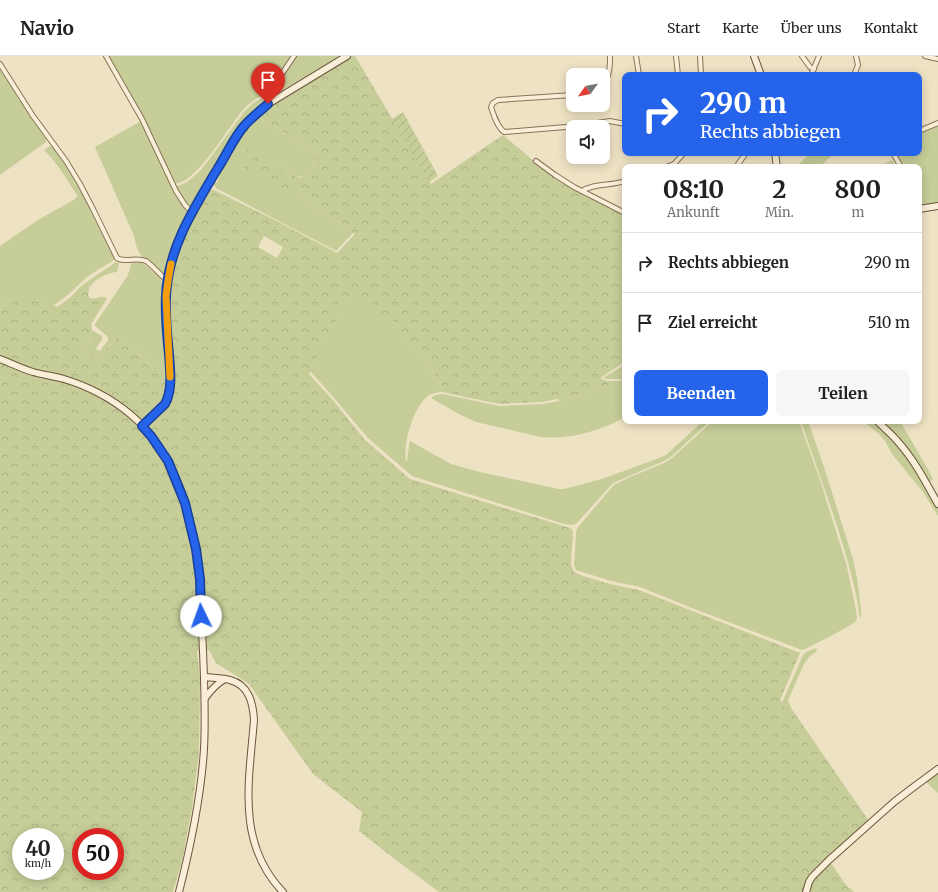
<!DOCTYPE html>
<html lang="de">
<meta charset="utf-8">
<style>
:root{--surface:#fff;--page:#f6f6f6;--text:#222;--muted:#767676;--line:#e0e0e0;--accent:#2563eb}
body{margin:0;font-family:Merriweather,serif;background:var(--page);color:var(--text);height:100vh;display:flex;flex-direction:column;font-size:15px;white-space:nowrap}
*{box-sizing:border-box;margin:0}
p{font-size:13px;color:var(--muted)}
.icon{flex:none;width:22px;height:22px;fill:none;stroke:currentColor;stroke-width:2;stroke-linecap:round;stroke-linejoin:round}
.map{position:relative;flex:1;overflow:hidden}
.drawer{position:absolute;left:622px;top:108px;width:300px;height:260px;display:flex;flex-direction:column;background:var(--surface);border-radius:8px;box-shadow:0 2px 10px #0003}
.drawer>*{flex:none}
.guide{position:absolute;left:622px;top:16px;width:300px;height:84px;border-radius:8px;box-shadow:0 2px 10px #0003;background:#2563eb;color:#fff;overflow:hidden}
.needle{width:26px;rotate:237deg}
.controls{position:absolute;left:566px;top:12px;display:grid;gap:8px}
.controls a{display:grid;place-items:center;width:44px;height:44px;border-radius:8px;background:var(--surface);box-shadow:0 2px 10px #0003;font-size:20px}
.speed{position:absolute;left:12px;top:772px;display:flex;gap:8px;font-size:20px;font-weight:700;text-align:center}
.speed>*{display:grid;place-content:center;width:52px;height:52px;border-radius:50%;background:var(--surface);box-shadow:0 2px 10px #0003;line-height:1}
.speed small{font-size:10px;font-weight:400}
.speed .limit{border:6px solid #d22;background:#fff;color:#111}
.pin{position:absolute;display:grid;place-items:center;width:34px;height:34px;color:#fff;margin:-41px -17px;border-radius:50% 50% 50% 0;rotate:-45deg;box-shadow:0 0 4px #0007}
.pin .icon{rotate:45deg}
.me{position:absolute;width:44px;margin:-22px;rotate:357deg;stroke-linejoin:round;filter:drop-shadow(0 0 3px #0008)}
.turn{display:flex;align-items:center;gap:14px;height:84px;padding:0 12px;font-size:18px}
.turn .icon{width:52px;height:52px;stroke-width:2.5}
.turn b{display:block;font-size:28px;line-height:34px}
.eta{display:flex;justify-content:space-evenly;align-items:center;height:68px;text-align:center}
.eta b{font-size:24px;font-weight:700;line-height:28px}
.cta{display:flex;gap:8px;margin-top:auto;padding:8px 12px}
.cta a{flex:1;height:46px;border-radius:8px;background:var(--accent);color:#fff;font-size:16px;font-weight:700;line-height:46px;text-align:center}
.cta a+a{background:var(--page);color:var(--text)}
ul{padding:0;list-style:none}
li{display:flex;align-items:center;gap:12px;height:60px;padding:0 12px;border-top:1px solid var(--line)}
li div{flex:1}
li b{display:block;font-size:15px}
li em{font-style:normal}
header{display:flex;align-items:center;gap:24px;box-sizing:border-box;height:56px;padding:0 20px;background:var(--surface);border-bottom:1px solid var(--line)}
header strong{font-size:19px}
nav{display:flex;gap:22px;margin-inline-start:auto;font-size:14px}
.map>svg:first-child{display:block}
</style>
<header>
<strong>Navio</strong>
<nav><a>Start</a><a>Karte</a><a>Über uns</a><a>Kontakt</a></nav>
</header>
<div class="map">
<svg width="938" height="836" viewBox="0 0 938 836">
<defs>
<pattern id="forest-crowns" width="20" height="18" patternUnits="userSpaceOnUse"><rect width="20" height="18" fill="#c6cd98"/><path d="M2 6a3 3 0 1 1 6 0M12 15a3 3 0 1 1 6 0" fill="none" stroke="#abb083"/></pattern>
<pattern id="garden-furrows" width="10" height="10" patternUnits="userSpaceOnUse"><rect width="10" height="10" fill="#c6cd98"/><path d="M-1 1l2-2M0 10L10 0M9 11l2-2" fill="none" stroke="#abb083"/></pattern>
</defs>
<rect width="100%" height="100%" fill="#eee2c4"/>
<g fill="#c6cd98">
<path d="M107,0H342L271,40L265,42L262,40C254,43 247,49 242,55C230,69 193,133 173,127L144,62Z"/>
<path d="M0,12L15,36L46,83V86L0,119Z"/>
<path d="M260,43H262L263,44V47L239,69L191,152L189,151L175,130L181,129L187,126L200,115L208,105L244,56L253,47Z"/>
<path d="M258,61L316,96C320,104 311,113 307,120C294,123 288,117 278,109L294,133L300,136L303,140L309,150L347,170L351,176L353,177L336,195L216,132L213,127L215,126L217,127L223,110L242,78L248,70Z"/>
<path d="M141,65L155,94L190,156C182,164 173,185 170,196C168,203 168,211 164,218L149,204L141,200L137,192L134,180L95,91Z"/>
<path d="M938,69V147L922,149L919,147V111H904L897,100V97H919V77Z"/>
<path d="M50,90H52L65,107L80,134L92,153L114,201V204L88,220L69,238L53,250L35,243H11L0,253V190L38,164L75,143L78,139L76,138C67,123 57,107 44,94Z"/>
<path d="M810,97H834L820,111H796Z"/>
<path d="M892,104L897,111H877H878Z"/>
<path d="M116,206L119,207L118,211L117,216C106,217 95,223 89,232L88,225Z"/>
<path d="M134,206L143,207L151,214L160,222L164,232L163,257L167,319C157,314 142,301 134,293C128,288 125,284 118,281L113,284L97,305L82,293L90,282L92,274L102,280V283L96,293L100,295L108,284V281L95,270V268L128,219L131,208Z"/>
<path d="M348,240L394,265L392,278L426,300L443,336C438,336 432,337 428,340C413,351 403,388 406,405L408,404L407,402L410,385L451,408L480,416L558,433H564L605,422L654,404L666,399L703,365H710L672,400L664,405L613,427L594,448L576,468L572,469L564,468L412,420L367,381L334,342L310,315Z"/>
<path d="M625,307V323H607L603,322L621,311Z"/>
<path d="M625,324V361C600,375 570,384 541,381L476,366L457,357L431,342L435,339L443,338L499,350L542,348L559,345L604,331L616,329V325Z"/>
<path d="M713,365H799L820,424L846,507L855,549L857,561L856,565L854,567L829,581L805,593L802,594L697,554L640,531L611,525L576,514L574,509L576,476L578,471L607,437L614,429L628,422L664,407L673,401Z"/>
<path d="M801,365H808L823,408L853,503L857,522L861,553V560L860,562C856,532 847,502 838,473C826,436 813,401 801,365Z"/>
<path d="M863,365H900L929,415L933,424L924,428L938,452V460L923,436L892,398L885,385L879,378Z"/>
<path d="M816,592L817,595L809,601L804,608L788,644L791,652H786L782,647L803,599L806,596Z"/>
<path d="M938,717V737L927,727L928,724Z"/>
</g>
<path fill="url(#forest-crowns)" fill-rule="evenodd" d="M352,0H355L431,128L503,79L535,106L582,136L624,160L625,165V304L620,309L600,322L602,323L607,325H616V329L604,331L559,345L558,343L541,346L500,348L460,340L443,336L426,300L391,278L394,265L348,241L309,318L332,343L365,384L410,423L570,472L573,475L571,509L574,516L580,519L610,528L639,534L800,597L780,644L786,652H791L869,765L828,803L846,829L854,836H439L396,804L359,775L362,756L313,718L249,628L216,607L209,594L197,595L200,625L199,696L192,752L182,805L173,836H0V253L11,243H35L57,251L71,241L80,231L88,225L89,232L88,239L90,242C96,244 100,240 105,241L107,243L91,268C94,279 88,284 82,293L97,305L113,284L118,281C127,284 132,291 138,297C149,307 160,316 173,321L169,249L170,225L179,195L186,176L194,159L210,134H214L273,163L337,197L355,178L351,176L347,170L309,150L303,140L300,136L294,133L280,131L241,110C238,104 239,96 247,94L278,109L290,118L299,122L307,120C311,113 320,104 316,96L258,61L259,58L287,40ZM264,180L283,191L277,202L258,191ZM21,781H55V815H21ZM81,781H115V815H81Z"/>
<path fill="url(#garden-furrows)" d="M403,56L438,120L429,126L392,63Z"/>
<g fill="none" stroke-linecap="round" stroke-linejoin="round">
<g stroke="#89735a" stroke-width="6">
<g id="street">
<path d="M106,0L142,63L176,135L185,149L192,156"/>
<path d="M636,0L639,19"/>
<path d="M676,0L678,19"/>
<path d="M700,0L701,19"/>
<path d="M802,0L810,11L814,13"/>
<path d="M925,0L938,3"/>
<path d="M0,8L33,60L66,105L80,128L93,153L117,202C124,207 136,201 146,205C151,208 162,221 168,225"/>
<path d="M811,19L819,0"/>
<path d="M854,19L858,9L856,0"/>
<path d="M603,28C610,21 610,9 610,0"/>
<path d="M573,39L498,44L493,47L491,51C494,60 497,70 504,76L578,70L610,65L625,68"/>
<path d="M268,48L267,40L294,0"/>
<path d="M919,75L938,67"/>
<path d="M893,97L901,111"/>
<path d="M536,105L555,119L574,131L625,157"/>
<path d="M666,111L674,108L684,97"/>
<path d="M736,111L746,97"/>
<path d="M582,135C593,127 612,130 625,125"/>
</g>
</g>
<g stroke="#6b553d" stroke-width="8">
<g id="secondary">
<path d="M754,0L761,19"/>
<path d="M775,97L777,111"/>
<path d="M919,153L938,150"/>
<path d="M0,303C11,307 22,313 33,316C43,319 54,320 64,323C87,330 112,343 130,358C178,398 193,463 200,523C201,540 201,557 202,574C204,614 206,654 204,693C201,742 191,789 179,836"/>
<path d="M877,365C884,372 893,379 899,387C915,405 926,427 938,448"/>
<path d="M142,370L164,350L168,344L170,330V319L166,258V240L168,225L174,195L182,176L192,156L239,76L251,63L268,48L347,0"/>
<path d="M205,621C213,622 222,622 230,624C249,629 253,647 254,664C249,726 236,787 283,836"/>
<path d="M205,642C211,634 216,628 225,623"/>
<path d="M806,836L809,826L812,821L829,804L894,746L911,733L938,713"/>
</g>
</g>
<use href="#street" stroke="#f9efd8" stroke-width="4"/>
<use href="#secondary" stroke="#f9efd8" stroke-width="6"/>
</g>
<g fill="none" stroke-linecap="round" stroke-linejoin="round">
<g stroke="#184099" stroke-width="10">
<path id="route" d="M201,560L200,523L196,493L185,447L168,405L151,380L142,370L165,348C173,333 170,314 169,298C167,279 165,259 166,240C168,192 194,152 218,112C227,98 234,81 245,69C252,61 260,55 268,48"/>
</g>
<use href="#route" stroke="#2563eb" stroke-width="7"/>
<path stroke="#f59e0b" stroke-width="7" d="M170,321L166,240L168,225L171,208"/>
</g>
</svg>
<div class="controls">
<a><svg class="needle" viewBox="-14 -14 28 28"><path d="M0-13l5 13h-10z" fill="#e53935"/><path d="M0 13l5-13h-10z" fill="#767676"/></svg></a>
<a><svg class="icon" aria-label="sound" viewBox="0 0 24 24"><path d="M4 9h4l5-4v14l-5-4H4zM17 9q2 3 0 6"/></svg></a>
</div>
<div class="speed"><div>40<small>km/h</small></div><div class="limit">50</div></div>
<div class="pin" style="left:268px;top:48px;background:#d93025"><svg class="icon" aria-label="arrive" viewBox="0 0 24 24"><path d="M6 21V4h12l-3 4 3 4H6"/></svg></div>
<svg class="me" style="left:201px;top:560px" viewBox="-20 -20 40 40"><circle r="19" fill="#fff"/><path d="M0-13L10 11 0 6-10 11z" fill="#2563eb"/></svg>
<div class="guide">
<div class="turn"><svg class="icon" aria-label="right" viewBox="0 0 24 24"><path d="M7 20v-9h11M14 6l5 5-5 5"/></svg><div><b>290 m</b>Rechts abbiegen</div></div>
</div>
<section class="drawer">
<div class="eta">
<div><b>08:10</b><p>Ankunft</p></div>
<div><b>2</b><p>Min.</p></div>
<div><b>800</b><p>m</p></div>
</div>
<ul>
<li><svg class="icon" aria-label="right" viewBox="0 0 24 24"><path d="M7 20v-9h11M14 6l5 5-5 5"/></svg><div><b>Rechts abbiegen</b></div><em>290 m</em></li>
<li><svg class="icon" aria-label="arrive" viewBox="0 0 24 24"><path d="M6 21V4h12l-3 4 3 4H6"/></svg><div><b>Ziel erreicht</b></div><em>510 m</em></li>
</ul>
<div class="cta"><a>Beenden</a><a>Teilen</a></div>
</section>
</div>
